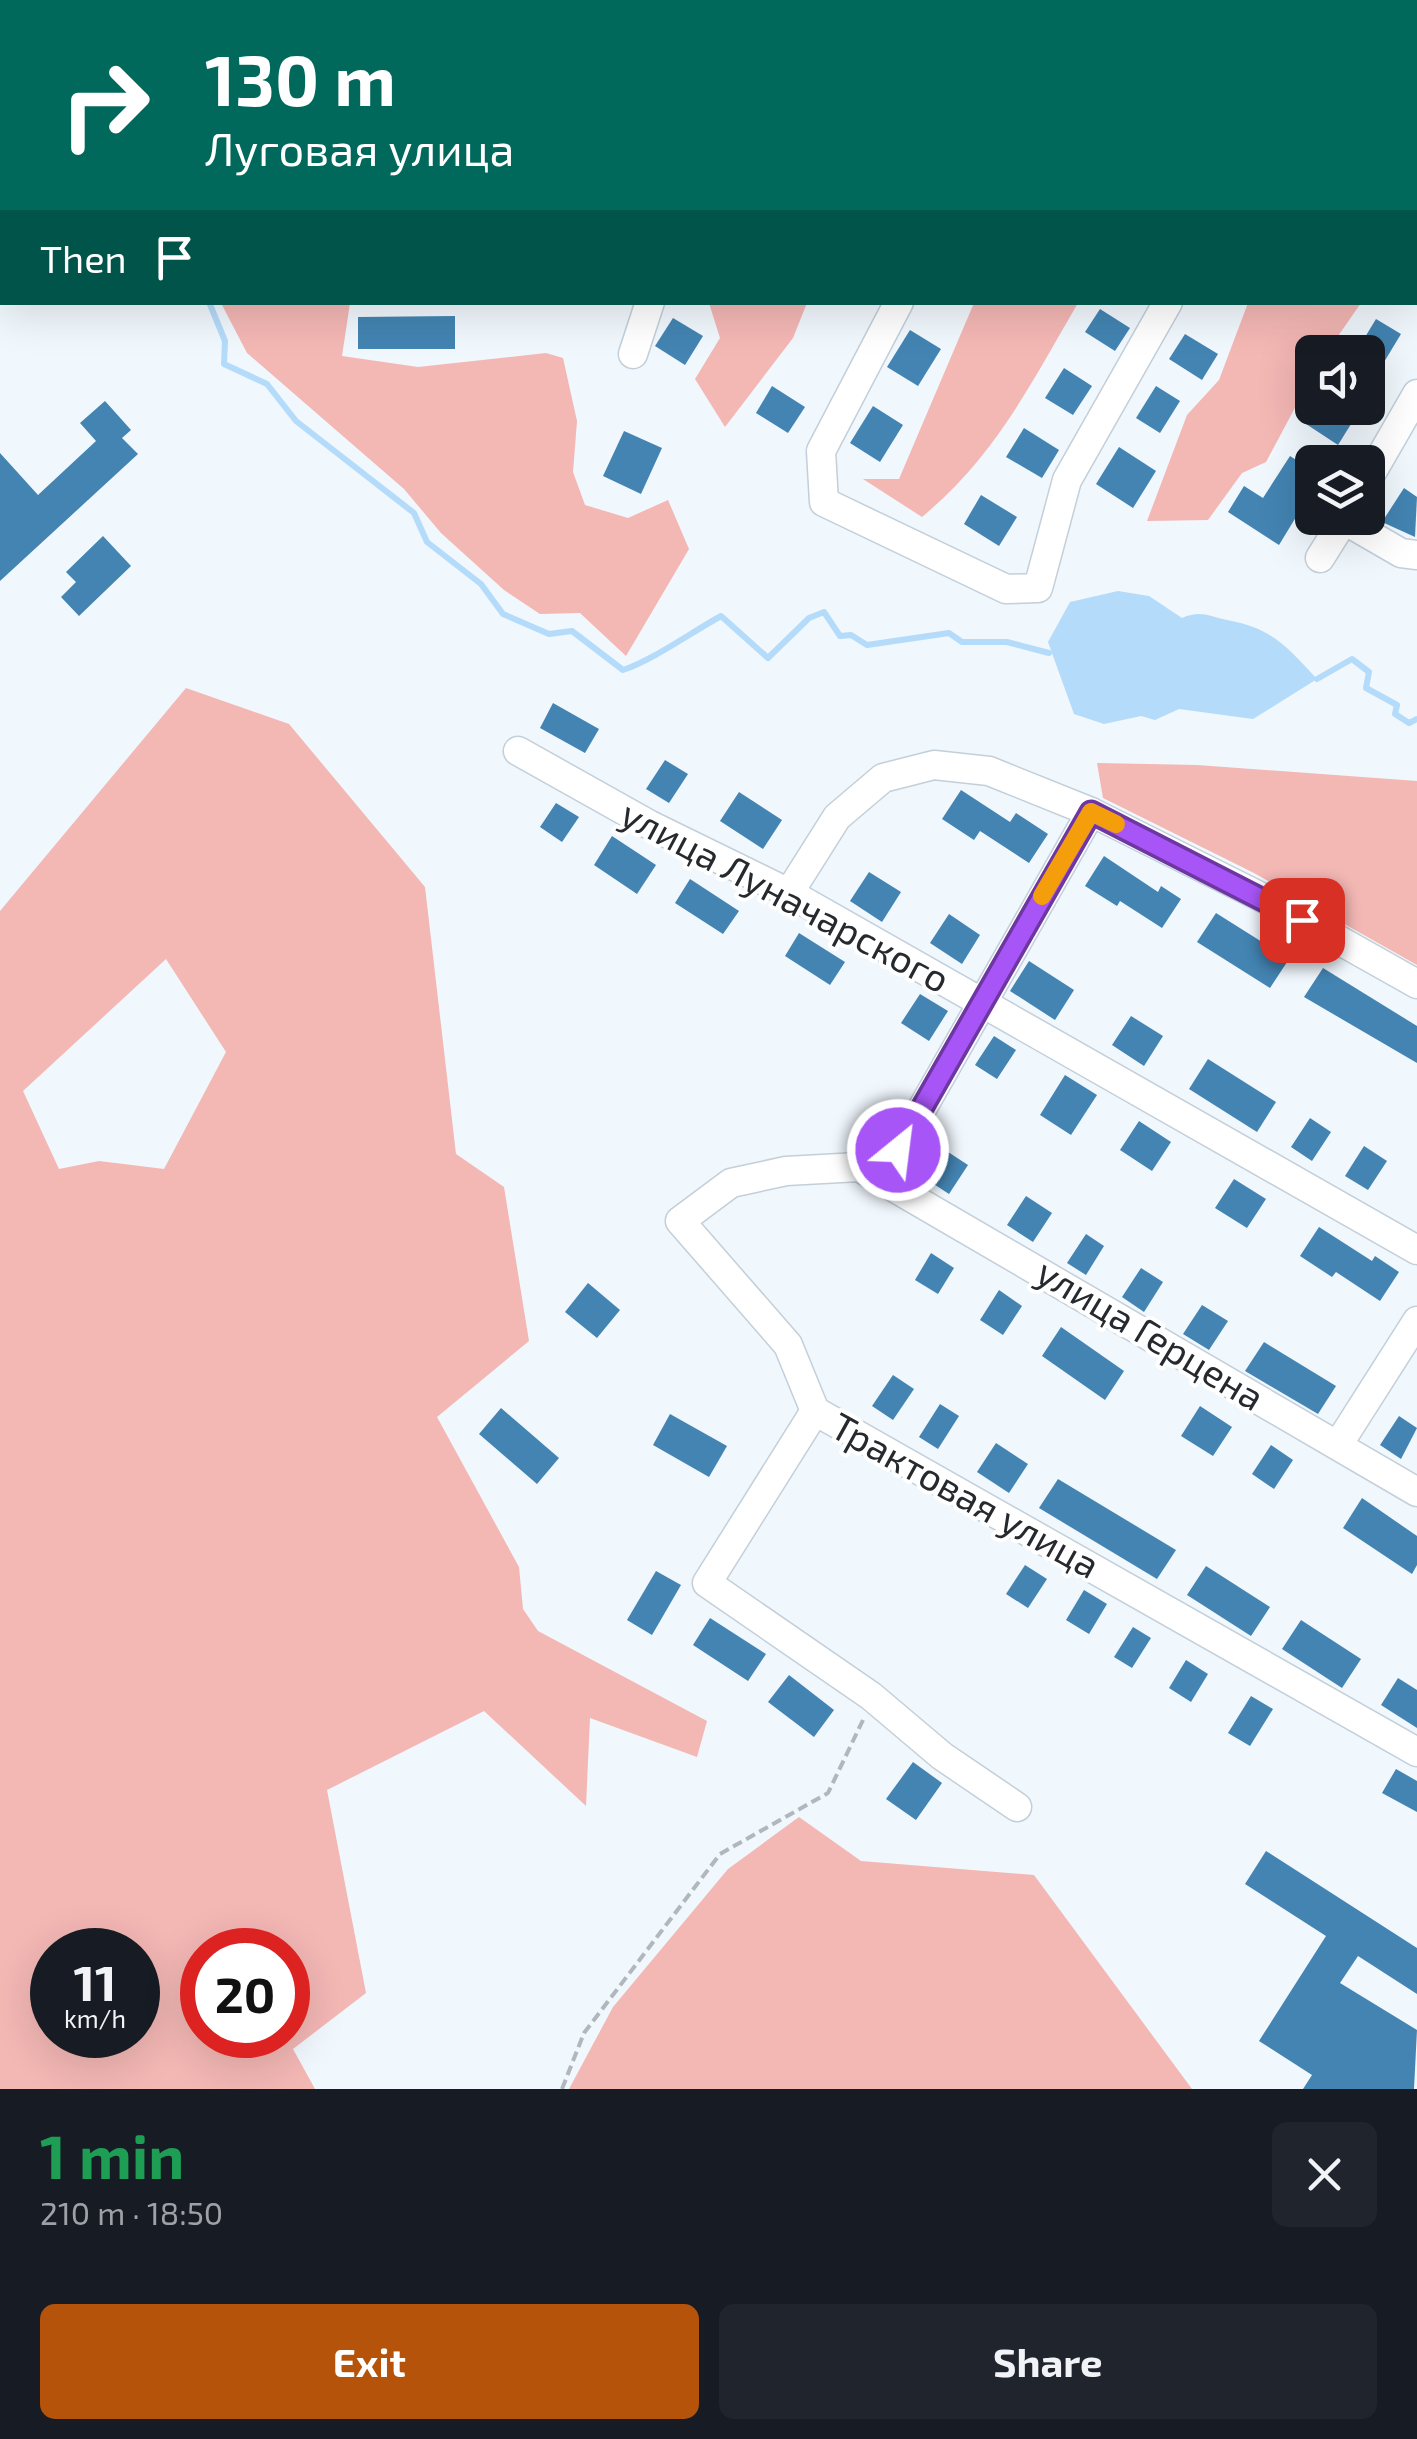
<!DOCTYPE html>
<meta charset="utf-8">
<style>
:root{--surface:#171b24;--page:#20242c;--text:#f1f3f6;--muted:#9ea1a6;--accent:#b45309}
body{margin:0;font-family:"Exo 2",sans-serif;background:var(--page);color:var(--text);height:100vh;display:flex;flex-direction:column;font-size:38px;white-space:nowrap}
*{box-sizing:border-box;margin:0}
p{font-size:32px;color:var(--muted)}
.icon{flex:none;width:55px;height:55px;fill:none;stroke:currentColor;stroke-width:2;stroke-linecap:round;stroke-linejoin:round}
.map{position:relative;height:2089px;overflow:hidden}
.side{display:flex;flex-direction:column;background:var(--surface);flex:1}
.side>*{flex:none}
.banner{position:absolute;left:0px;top:0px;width:1418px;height:305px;box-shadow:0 10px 40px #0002;background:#00695c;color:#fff;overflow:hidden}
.tools{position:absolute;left:1295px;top:335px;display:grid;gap:20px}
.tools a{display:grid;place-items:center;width:90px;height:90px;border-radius:15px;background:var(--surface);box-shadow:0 10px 40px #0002;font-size:50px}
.speed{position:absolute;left:30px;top:1928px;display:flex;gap:20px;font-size:50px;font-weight:700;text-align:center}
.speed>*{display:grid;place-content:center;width:130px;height:130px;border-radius:50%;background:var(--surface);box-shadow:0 10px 40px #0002;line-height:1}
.speed small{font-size:25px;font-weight:400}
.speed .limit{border:15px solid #d22;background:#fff;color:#111}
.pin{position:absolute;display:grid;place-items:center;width:85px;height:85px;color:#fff;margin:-42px;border-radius:20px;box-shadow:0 5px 15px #0006}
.me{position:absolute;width:110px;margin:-55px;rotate:29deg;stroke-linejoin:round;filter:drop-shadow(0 0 8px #0008)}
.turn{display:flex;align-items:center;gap:35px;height:210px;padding:0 40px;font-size:45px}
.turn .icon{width:130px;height:130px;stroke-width:2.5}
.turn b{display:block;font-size:70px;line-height:85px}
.then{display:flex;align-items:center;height:95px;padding:0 40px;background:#0003;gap:20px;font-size:38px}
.round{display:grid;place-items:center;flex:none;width:105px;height:105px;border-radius:15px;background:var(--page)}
.summary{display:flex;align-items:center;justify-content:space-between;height:170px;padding:0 40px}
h1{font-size:60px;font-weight:700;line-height:75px;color:#1e9e55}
.action{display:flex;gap:20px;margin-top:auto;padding:20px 40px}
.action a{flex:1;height:115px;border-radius:15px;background:var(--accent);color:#fff;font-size:40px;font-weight:700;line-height:115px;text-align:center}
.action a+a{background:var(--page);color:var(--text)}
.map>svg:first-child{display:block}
</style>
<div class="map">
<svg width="1417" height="2089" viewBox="0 0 1417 2089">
<rect width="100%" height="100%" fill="#f0f7fd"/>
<g fill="#f3b7b4" fill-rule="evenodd">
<path d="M221,303H350L342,356L418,367L546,353L563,358L577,421L573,472L585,505L628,518L668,500L689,549L626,656L580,613L540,614L504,590L441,533L404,489L247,353Z"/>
<path d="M709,303H807L793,338L725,427L695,379L720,338Z"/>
<path d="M974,303H1078C1030,385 996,455 922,517L863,479H899Z"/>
<path d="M1248,303H1361L1327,352H1312V376L1266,462L1242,473L1208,520L1147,521L1187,415L1219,380Z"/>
<path d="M186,688L289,724L425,887L456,1154L504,1187L529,1341L437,1417L519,1567L523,1609L538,1631L707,1721L697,1757L590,1718L586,1806L484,1711L327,1790L366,1993L293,2049L315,2089H0V911ZM166,959L226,1052L164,1169L99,1161L59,1169L23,1091ZM52,1950H138V2035H52ZM202,1950H288V2035H202Z"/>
<path d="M1097,763L1197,765L1417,781V965L1254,873L1103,798Z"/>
<path d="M799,1817L861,1861L1034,1875L1192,2089H569L613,2007L728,1869Z"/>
</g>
<path fill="#b4dbf9" d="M1118,591L1149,596L1182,618C1201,610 1208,616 1227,620C1272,628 1287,647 1317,679L1253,719L1179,709L1155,720L1141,716L1104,724L1074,714L1048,642L1070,602Z"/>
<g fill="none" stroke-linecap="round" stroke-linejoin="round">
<g stroke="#b4dbf9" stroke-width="6">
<path d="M105,0L106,2"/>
<path d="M209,302L225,341L224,364L267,384L296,421L414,513L427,542L481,584L503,614L549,634L572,631L623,670C651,661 692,632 721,616L768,658L809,618L824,612L840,636L851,635L867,645L949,633L962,642H1007L1049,653"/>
<path d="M1317,679L1352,659L1369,672L1366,688L1397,705L1395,714L1409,723L1417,719"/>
</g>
</g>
<g fill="#4384b2">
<path d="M1100,309L1130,328L1115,351L1085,332Z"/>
<path d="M455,316V349H358V317Z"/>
<path d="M673,318L703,336L685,365L655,346Z"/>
<path d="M1376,319L1401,334L1378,372L1368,366V352H1356Z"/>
<path d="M910,330L941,349L918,386L887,367Z"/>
<path d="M1185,334L1218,354L1202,380L1169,359Z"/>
<path d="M1064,368L1092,386L1073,415L1045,398Z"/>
<path d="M772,386L805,407L788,433L756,413Z"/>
<path d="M1156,386L1180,401L1160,433L1136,418Z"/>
<path d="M105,401L131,430L122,438L138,454L0,581V453L38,495L96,441L80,423Z"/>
<path d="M873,406L903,425L880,462L850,443Z"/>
<path d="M1312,408H1343L1356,416L1338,445L1303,422Z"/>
<path d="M1024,428L1059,450L1042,478L1006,457Z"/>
<path d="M624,431L662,448L641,494L603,476Z"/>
<path d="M1119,447L1156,471L1133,508L1096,484Z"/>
<path d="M1290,456L1312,470V503L1307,499L1279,545L1228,512L1244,486L1263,498Z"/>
<path d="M1404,488L1417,497L1415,537L1382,522Z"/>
<path d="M981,495L1017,517L999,546L964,524Z"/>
<path d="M103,536L131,566L79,616L61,597L76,582L66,572Z"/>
<path d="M553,703L599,729L585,753L540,728Z"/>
<path d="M665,760L688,774L669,803L646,789Z"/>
<path d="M961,790L1010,822L1016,813L1048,834L1029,863L980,831L974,840L942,819Z"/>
<path d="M739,792L782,820L763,849L720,821Z"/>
<path d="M556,803L579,817L562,842L540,827Z"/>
<path d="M612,836L656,865L637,894L594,865Z"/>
<path d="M1104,856L1158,892L1161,886L1181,899L1162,928L1120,901L1117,906L1085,886Z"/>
<path d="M869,872L901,892L882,922L850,901Z"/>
<path d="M690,879L739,911L723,934L675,903Z"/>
<path d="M1216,913L1289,959L1270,988L1197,942Z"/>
<path d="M949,914L980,935L962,964L930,943Z"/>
<path d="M799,933L845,962L830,985L785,956Z"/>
<path d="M1029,961L1074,990L1055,1020L1010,991Z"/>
<path d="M1323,968L1417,1026V1063L1304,997Z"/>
<path d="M920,994L948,1011L929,1041L901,1023Z"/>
<path d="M1131,1016L1163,1036L1144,1066L1112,1045Z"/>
<path d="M994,1036L1016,1050L997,1079L975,1065Z"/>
<path d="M1208,1059L1276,1102L1257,1132L1189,1089Z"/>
<path d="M1065,1075L1097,1095L1071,1135L1040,1115Z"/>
<path d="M1310,1118L1331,1132L1312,1161L1291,1147Z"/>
<path d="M1139,1121L1171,1142L1152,1171L1120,1150Z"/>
<path d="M1364,1146L1387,1161L1368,1190L1345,1176Z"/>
<path d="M945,1150L968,1165L949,1194L926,1179Z"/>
<path d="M1234,1179L1266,1199L1247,1228L1215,1208Z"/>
<path d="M1026,1196L1052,1213L1033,1242L1007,1225Z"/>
<path d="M1319,1227L1372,1261L1375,1256L1399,1272L1380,1301L1336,1272L1332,1277L1300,1256Z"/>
<path d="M1086,1234L1104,1246L1086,1275L1067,1263Z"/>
<path d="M931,1253L954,1268L938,1294L915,1280Z"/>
<path d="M1141,1268L1163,1282L1144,1312L1122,1297Z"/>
<path d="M588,1283L620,1310L597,1338L565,1312Z"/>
<path d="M999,1290L1022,1306L1003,1335L980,1320Z"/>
<path d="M1202,1305L1228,1321L1209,1350L1183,1334Z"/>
<path d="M1061,1327L1124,1371L1105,1400L1042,1356Z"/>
<path d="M1264,1342L1336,1386L1318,1414L1245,1371Z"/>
<path d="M893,1375L914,1389L893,1420L872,1406Z"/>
<path d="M940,1404L959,1416L938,1449L919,1437Z"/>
<path d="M1200,1406L1232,1427L1213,1456L1181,1436Z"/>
<path d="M501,1408L559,1458L537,1484L479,1434Z"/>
<path d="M670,1414L727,1446L709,1477L653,1445Z"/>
<path d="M1399,1416L1417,1428L1401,1459L1380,1445Z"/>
<path d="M996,1443L1028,1464L1009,1493L977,1472Z"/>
<path d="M1271,1445L1293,1460L1274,1489L1252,1474Z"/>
<path d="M1058,1479L1176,1550L1157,1579L1039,1508Z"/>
<path d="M1362,1498L1417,1536V1565L1412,1574L1343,1528Z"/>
<path d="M1025,1565L1047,1579L1028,1608L1006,1594Z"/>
<path d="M1206,1566L1270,1607L1251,1636L1187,1595Z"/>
<path d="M656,1571L681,1585L652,1635L627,1620Z"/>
<path d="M1084,1590L1107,1604L1089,1634L1066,1620Z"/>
<path d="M710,1618L766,1654L748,1681L693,1645Z"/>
<path d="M1301,1620L1361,1659L1342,1688L1282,1649Z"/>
<path d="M1133,1627L1151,1638L1132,1668L1114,1657Z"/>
<path d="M1186,1660L1208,1674L1191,1702L1169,1688Z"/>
<path d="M789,1675L834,1710L814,1737L768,1702Z"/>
<path d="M1398,1678L1417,1690V1728L1381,1705Z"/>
<path d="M1251,1696L1273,1709L1250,1746L1228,1733Z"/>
<path d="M913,1762L942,1783L916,1820L886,1799Z"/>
<path d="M1396,1769L1417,1781V1812L1382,1793Z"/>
<path d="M1266,1851L1417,1948V1994L1358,1956L1340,1983L1417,2030L1414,2089H1303L1312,2075L1259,2041L1326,1936L1245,1884Z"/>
</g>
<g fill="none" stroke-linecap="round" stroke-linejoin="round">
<g stroke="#c3cfd9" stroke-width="31">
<g id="minor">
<path d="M411,0L414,2"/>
<path d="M1211,0L1215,2"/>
<path d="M0,2L1,0"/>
<path d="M256,2L257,0"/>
<path d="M512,2L513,0"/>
<path d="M770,2L771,0"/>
<path d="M1057,2L1058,0"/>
<path d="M1338,2L1339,0"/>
<path d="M1415,112L1417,113"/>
<path d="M899,302L821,451L824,502L1006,589L1038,588L1067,480L1168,302"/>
<path d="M633,354L650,302"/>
<path d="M1368,479L1417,394"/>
<path d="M1344,520L1401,553L1417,555"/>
<path d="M1320,558L1345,518"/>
<path d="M518,751L650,825L789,893L1417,1250"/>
<path d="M789,893L837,817L883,778L934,765L989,771L1091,812L1273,903L1417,984"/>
<path d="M882,1179L1091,812"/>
<path d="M815,1411L788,1345L680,1221L731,1183L786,1171L859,1167L1417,1492"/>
<path d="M1338,1445L1417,1321"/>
<path d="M1017,1807L942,1756L871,1696L707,1583L815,1411L1417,1752"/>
</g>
</g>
<path stroke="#b1b7bc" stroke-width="4" stroke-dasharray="10 5" stroke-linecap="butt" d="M562,2089L584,2033L720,1854L828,1793L863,1720"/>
<use href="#minor" stroke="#fff" stroke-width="28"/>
</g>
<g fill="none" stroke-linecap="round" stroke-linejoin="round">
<g stroke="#6d37a1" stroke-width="25">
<path id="route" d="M898,1150L1091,812L1302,920"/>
</g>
<use href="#route" stroke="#a855f7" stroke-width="18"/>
<path stroke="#f59e0b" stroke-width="18" d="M1042,896L1091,812L1116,824"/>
</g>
<g text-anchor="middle" stroke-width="8" stroke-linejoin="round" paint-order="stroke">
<g font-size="38" fill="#262a2e" stroke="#fff">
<text transform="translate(785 897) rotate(28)" y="13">улица Луначарского</text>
<text transform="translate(1150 1335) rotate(31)" y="13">улица Герцена</text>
<text transform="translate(965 1496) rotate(29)" y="13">Трактовая улица</text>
</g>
</g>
</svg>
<div class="tools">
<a><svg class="icon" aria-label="sound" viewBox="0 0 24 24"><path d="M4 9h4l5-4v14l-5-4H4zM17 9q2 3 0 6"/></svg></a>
<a><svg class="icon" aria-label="layers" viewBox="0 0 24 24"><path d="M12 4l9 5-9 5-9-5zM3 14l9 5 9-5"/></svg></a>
</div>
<div class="speed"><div>11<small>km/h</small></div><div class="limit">20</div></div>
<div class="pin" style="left:1302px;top:920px;background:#d93025"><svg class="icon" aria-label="arrive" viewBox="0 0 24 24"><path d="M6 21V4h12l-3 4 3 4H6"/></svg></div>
<svg class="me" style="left:898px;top:1150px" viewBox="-20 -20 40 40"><circle r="17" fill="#a855f7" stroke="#fff" stroke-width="3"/><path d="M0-11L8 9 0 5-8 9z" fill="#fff"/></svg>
<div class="banner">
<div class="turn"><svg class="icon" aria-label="right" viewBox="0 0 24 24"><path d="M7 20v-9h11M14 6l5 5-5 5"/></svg><div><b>130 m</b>Луговая улица</div></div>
<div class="then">Then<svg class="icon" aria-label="arrive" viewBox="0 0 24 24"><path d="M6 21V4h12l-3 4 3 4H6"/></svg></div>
</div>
</div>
<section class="side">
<div class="summary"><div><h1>1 min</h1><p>210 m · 18:50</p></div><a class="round"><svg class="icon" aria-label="close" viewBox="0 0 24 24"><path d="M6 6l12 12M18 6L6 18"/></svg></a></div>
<div class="action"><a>Exit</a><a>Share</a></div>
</section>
